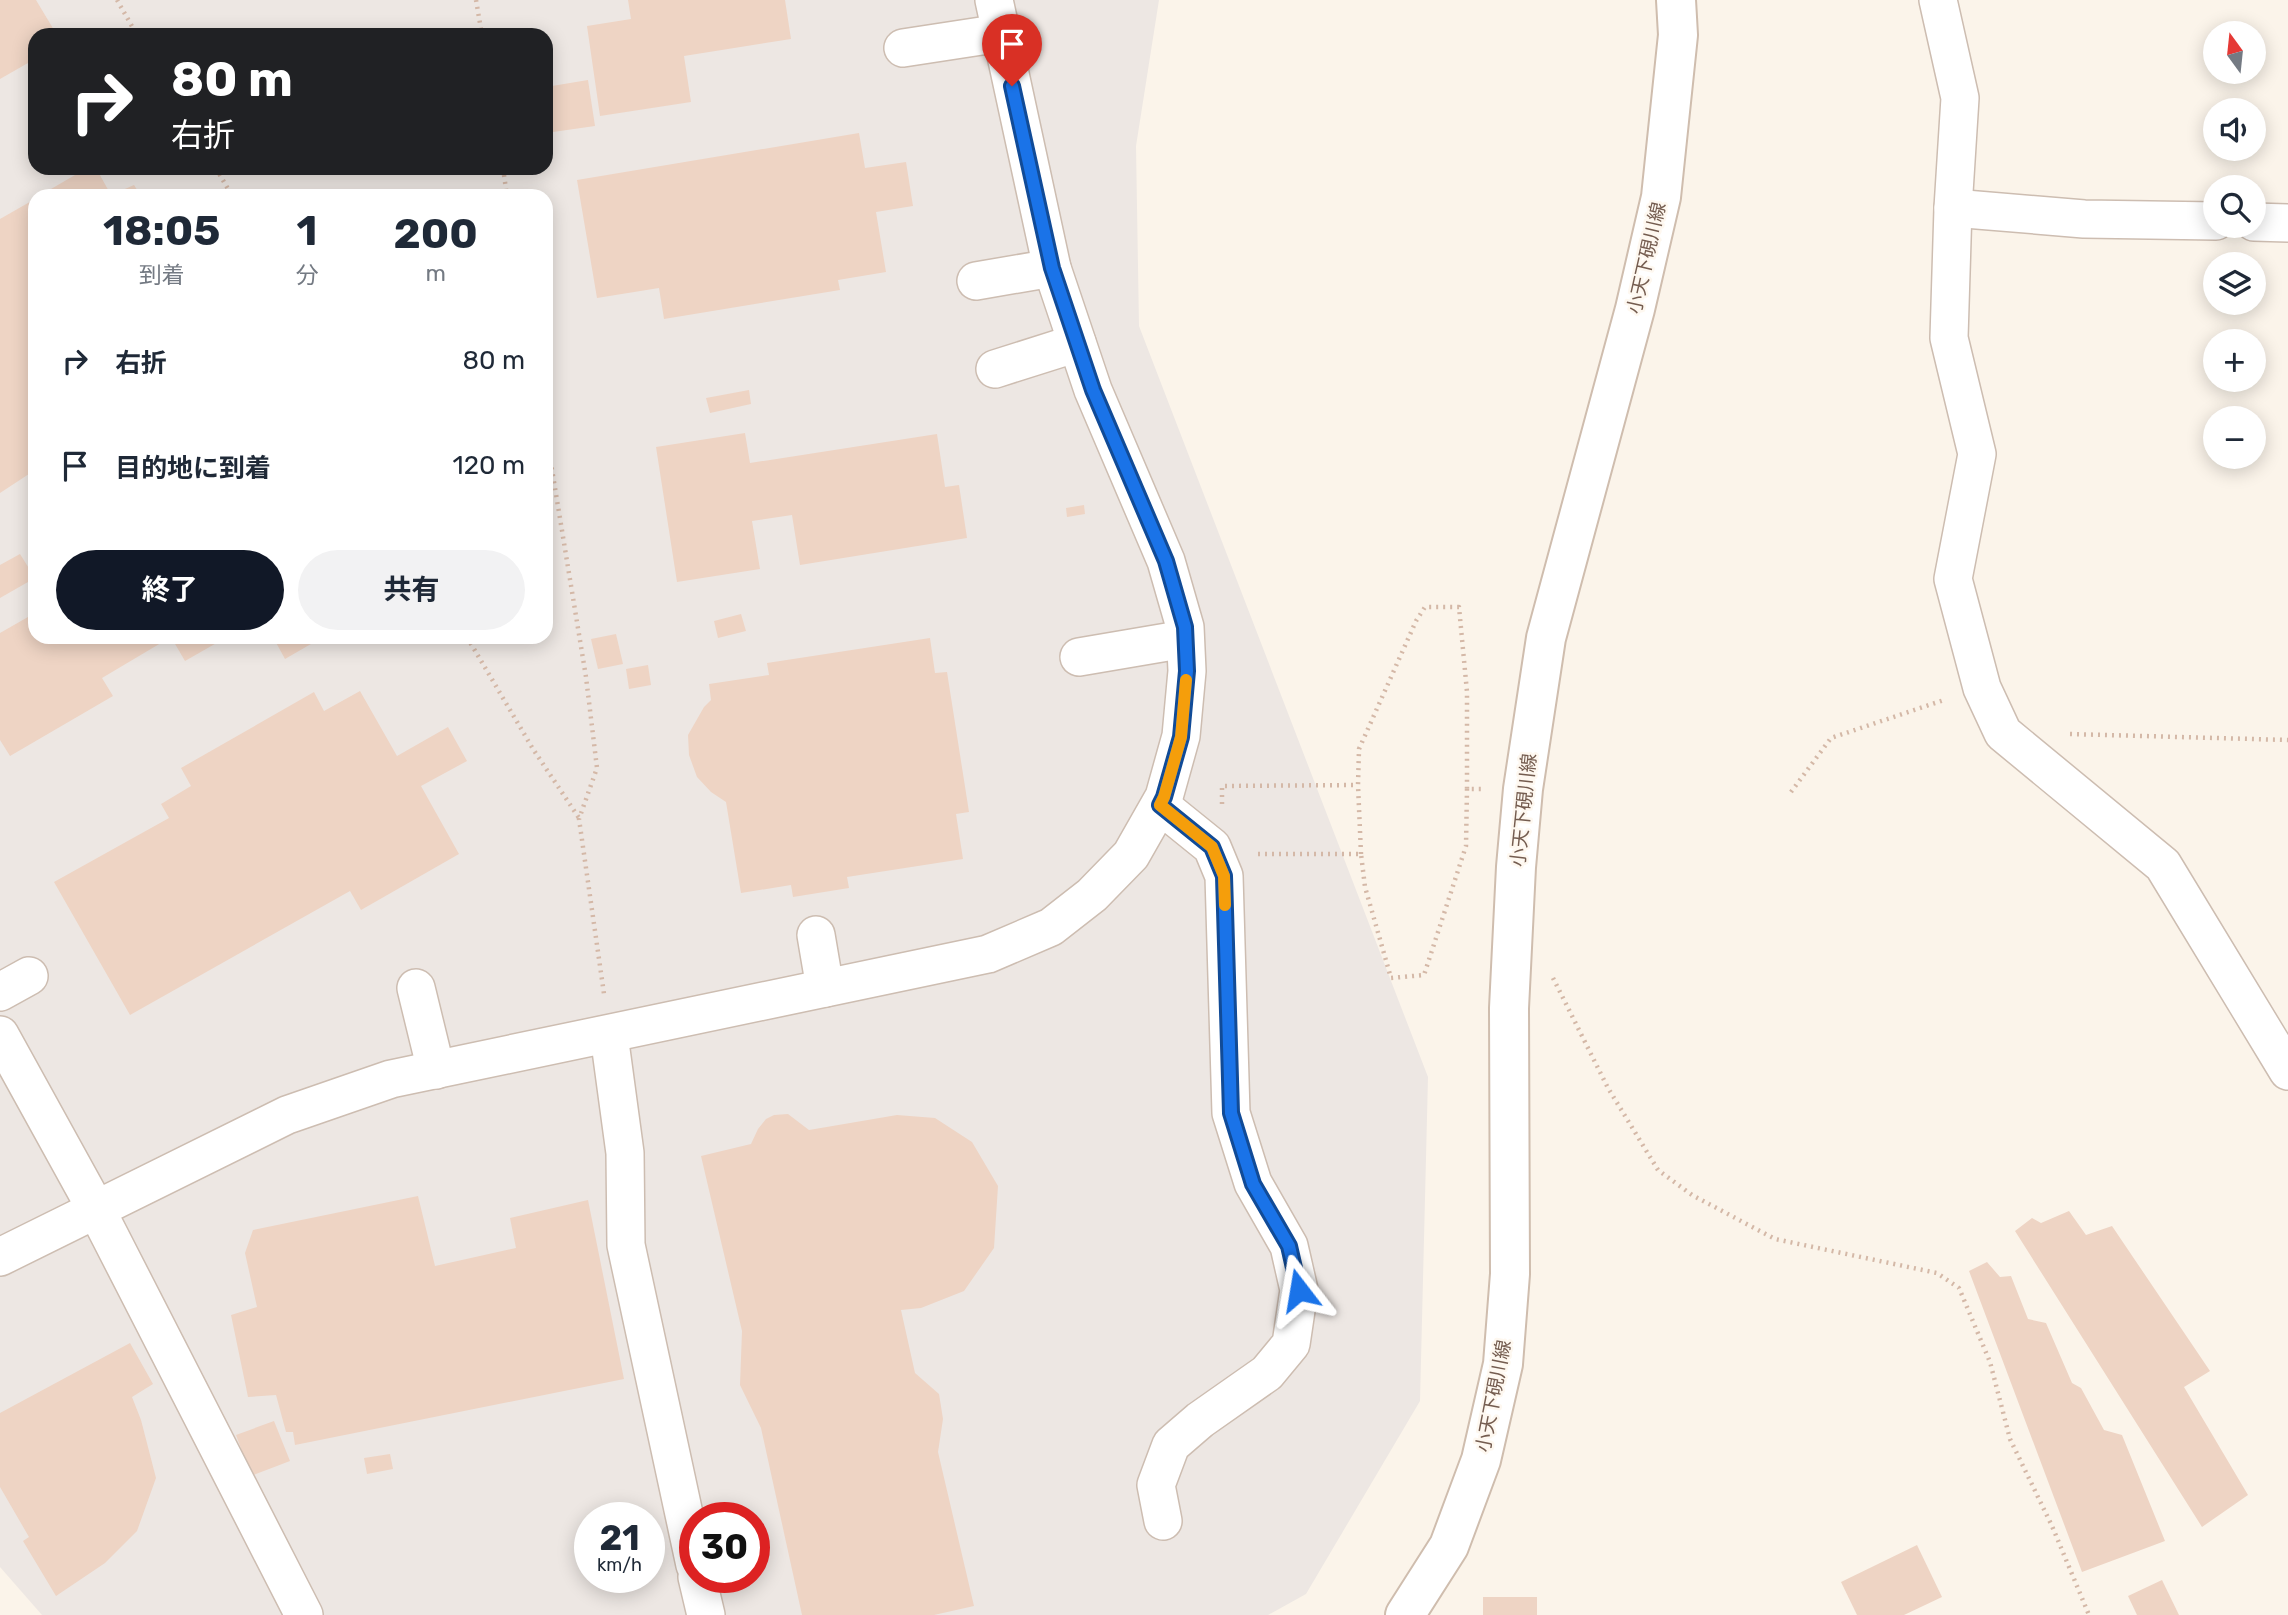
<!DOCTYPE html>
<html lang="ja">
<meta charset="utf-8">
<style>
:root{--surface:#fff;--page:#f2f2f3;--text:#1f2937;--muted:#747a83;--accent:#111827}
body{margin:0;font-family:Rubik,"Noto Sans JP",sans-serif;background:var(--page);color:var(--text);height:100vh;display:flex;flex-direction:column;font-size:26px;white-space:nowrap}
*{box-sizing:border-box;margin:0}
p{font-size:23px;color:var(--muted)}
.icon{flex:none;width:38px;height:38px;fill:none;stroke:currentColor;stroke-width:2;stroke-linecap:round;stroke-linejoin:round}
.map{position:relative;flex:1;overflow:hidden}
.side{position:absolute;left:28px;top:189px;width:525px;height:455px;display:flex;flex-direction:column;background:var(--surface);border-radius:21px;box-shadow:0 4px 18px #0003}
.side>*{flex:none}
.banner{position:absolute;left:28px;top:28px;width:525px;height:147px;border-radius:21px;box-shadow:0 4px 18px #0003;background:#202124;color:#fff;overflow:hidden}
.needle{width:46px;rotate:345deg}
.buttons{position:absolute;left:2203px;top:21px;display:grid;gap:14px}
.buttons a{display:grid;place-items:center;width:63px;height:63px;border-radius:50%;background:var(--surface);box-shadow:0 4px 18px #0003;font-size:35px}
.speed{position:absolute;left:574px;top:1502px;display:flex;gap:14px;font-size:35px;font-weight:700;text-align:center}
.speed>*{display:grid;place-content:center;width:91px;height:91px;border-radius:50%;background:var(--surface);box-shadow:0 4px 18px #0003;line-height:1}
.speed small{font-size:18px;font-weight:400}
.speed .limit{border:10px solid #d22;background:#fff;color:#111}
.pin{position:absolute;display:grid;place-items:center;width:60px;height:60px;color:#fff;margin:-72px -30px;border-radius:50% 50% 50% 0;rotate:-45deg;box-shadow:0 0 7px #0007}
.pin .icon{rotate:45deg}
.me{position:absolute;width:77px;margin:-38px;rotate:346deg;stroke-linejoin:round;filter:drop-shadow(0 0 5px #0008)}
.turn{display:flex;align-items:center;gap:24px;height:147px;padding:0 28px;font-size:32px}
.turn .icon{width:91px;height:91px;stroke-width:2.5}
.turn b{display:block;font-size:49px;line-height:60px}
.eta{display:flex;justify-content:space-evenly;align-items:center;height:119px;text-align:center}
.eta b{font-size:42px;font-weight:700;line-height:49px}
.button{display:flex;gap:14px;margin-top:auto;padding:14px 28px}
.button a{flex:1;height:80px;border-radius:42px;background:var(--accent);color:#fff;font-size:28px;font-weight:700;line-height:80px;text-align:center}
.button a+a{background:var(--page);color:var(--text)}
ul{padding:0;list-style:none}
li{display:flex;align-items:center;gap:21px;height:105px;padding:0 28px}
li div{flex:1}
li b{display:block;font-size:26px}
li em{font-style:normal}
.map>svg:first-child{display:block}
</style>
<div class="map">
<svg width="2288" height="1615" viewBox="0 0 2288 1615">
<rect width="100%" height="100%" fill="#fbf4ea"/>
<path fill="#ede7e3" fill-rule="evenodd" d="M0,0H1159L1136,146L1139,326L1428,1077L1420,1401L1306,1594L1268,1615H42L0,1567ZM35,35H546V168H35ZM35,196H546V637H35ZM590,1517H649V1577H590ZM695,1517H754V1577H695Z"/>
<g fill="#eed4c4">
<path d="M0,0H36L57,35H35V59L0,79Z"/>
<path d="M628,0H785L791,39L684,56L691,102L600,116L587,26L631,19Z"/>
<path d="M588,80L595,126L546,133V87Z"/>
<path d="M859,133L865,168L906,162L913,206L876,212L886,272L838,280L840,290L664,319L659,288L597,298L577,180Z"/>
<path d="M87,168H96L111,195L134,185L141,196H39Z"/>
<path d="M35,199V470L0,493V219Z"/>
<path d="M749,390L751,404L710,413L706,398Z"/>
<path d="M745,433L750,463L937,434L945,487L959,485L967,538L800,565L792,515L752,521L760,569L677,582L656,447Z"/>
<path d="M1084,505L1085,514L1067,517L1066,508Z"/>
<path d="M20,554L35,578L0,598V565Z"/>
<path d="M35,613V637H227L185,661L171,637L102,678L113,696L10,756L0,740V633Z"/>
<path d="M741,614L746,631L718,638L714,621Z"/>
<path d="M616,634L623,664L598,669L591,639Z"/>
<path d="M273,637H323L285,659Z"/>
<path d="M930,638L935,673L947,672L969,812L956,814L963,859L847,877L849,888L793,897L791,885L741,893L726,802L711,792L697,777L689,755L688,735L704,707L711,700L709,684L769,675L767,663Z"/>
<path d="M648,665L651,685L629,689L626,669Z"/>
<path d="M360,691L397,756L448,727L467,761L421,786L459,854L361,910L350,891L130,1015L54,882L169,818L161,804L191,786L181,768L314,692L324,711Z"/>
<path d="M788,1114L809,1130L897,1115L935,1118L972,1142L998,1186L994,1248L964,1291L921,1308L901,1310L915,1373L939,1394L943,1419L938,1452L974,1606L934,1615H802L761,1428L740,1385L742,1331L701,1156L751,1144L758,1129L766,1119L774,1115Z"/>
<path d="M418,1196L435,1266L516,1248L510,1218L588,1200L624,1379L295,1445L293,1432H286L276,1395L248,1397L231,1315L257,1307L245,1253L253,1230Z"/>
<path d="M2069,1211L2086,1235L2112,1226L2210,1371L2184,1387L2248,1495L2202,1527L2015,1231L2032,1218L2041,1223Z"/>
<path d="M1987,1262L2000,1277L2011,1276L2028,1319L2046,1323L2072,1383L2081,1388L2104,1430L2122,1435L2165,1541L2082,1572L1969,1271Z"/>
<path d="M130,1343L153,1384L132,1397L141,1420L156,1478L137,1531L105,1563L56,1596L23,1541L29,1537L0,1487V1413Z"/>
<path d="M274,1421L290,1461L251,1476L236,1435Z"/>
<path d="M390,1454L393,1469L367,1474L364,1458Z"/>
<path d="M1917,1545L1942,1597L1904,1615H1857L1841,1582Z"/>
<path d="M2162,1580L2179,1615H2137L2128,1596Z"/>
<rect x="1483" y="1597" width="54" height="18"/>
</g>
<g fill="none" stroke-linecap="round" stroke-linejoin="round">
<g stroke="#cdbdb1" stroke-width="40">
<g id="street">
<path d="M1938,0L1960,98L1953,208L1949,338L1977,454L1953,579L1982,688L2003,733L2163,865L2288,1071"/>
<path d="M903,48L1001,33"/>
<path d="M1953,208L2084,219L2216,221"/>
<path d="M2254,222L2288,223"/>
<path d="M976,281L1052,268"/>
<path d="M995,369L1077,343"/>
<path d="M1079,657L1185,639"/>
<path d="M1160,805L1212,847L1224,876L1231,1113L1253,1183L1289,1246L1299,1290L1291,1344L1267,1373L1200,1420L1171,1445L1156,1485L1163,1521"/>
<path d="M816,935L825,988"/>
<path d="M416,988L436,1070"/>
<path d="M0,992L29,976"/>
<path d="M0,1035L96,1209L304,1615"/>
<path d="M609,1035L625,1153L626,1245L695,1565"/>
<path d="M0,1257L287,1115L391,1079L988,954L1051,927L1092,895L1131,855L1164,797L1181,736L1187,671L1185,627L1166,561L1093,390L1052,268L994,0"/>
<path d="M697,1577L706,1615"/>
</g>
</g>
<g stroke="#cfbdae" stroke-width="42">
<path id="secondary" d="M1405,1615L1449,1546L1481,1460L1503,1364L1510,1274L1509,1008L1516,867L1523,789L1546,638L1635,309L1661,197L1678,35L1676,0"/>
</g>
<g stroke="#d4b8a7" stroke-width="4.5" stroke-dasharray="2 5" stroke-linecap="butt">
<path d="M117,0L137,35"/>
<path d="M476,0L482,35"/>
<path d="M216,168L232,196"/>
<path d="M503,168L507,196"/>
<path d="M546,433L586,677L597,768L579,819L604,994"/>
<path d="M467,637L533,749L579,818"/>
<path d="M2070,734L2288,740"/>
<path d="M1791,792L1831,738L1944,700"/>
<path d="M1222,804V786L1358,785"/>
<path d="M1258,854H1361L1365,887L1391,978L1424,975L1466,846L1467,789"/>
<path d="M1361,854L1358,785L1359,749L1416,621L1425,607H1459L1467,692V789H1482"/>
<path d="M1553,978L1608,1088L1658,1170L1692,1195L1775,1239L1937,1273L1959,1288L1990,1362L2010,1439L2052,1526L2089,1615"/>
</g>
<use href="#street" stroke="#fff" stroke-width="37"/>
<use href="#secondary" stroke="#fff" stroke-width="38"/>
</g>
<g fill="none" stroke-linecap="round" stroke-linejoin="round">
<g stroke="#114b97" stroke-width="18">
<path id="route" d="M1012,86L1052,268L1093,390L1166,561L1185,627L1187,671L1181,737L1164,797L1160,805L1212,847L1224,876L1231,1113L1253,1184L1289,1246L1299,1290"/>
</g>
<use href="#route" stroke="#1a73e8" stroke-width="12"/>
<path stroke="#f59e0b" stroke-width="12" d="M1186,680L1181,737L1164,797L1160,805L1212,847L1224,876L1225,905"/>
</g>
<g text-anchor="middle" stroke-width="5" stroke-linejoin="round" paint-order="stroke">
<g font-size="19" fill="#745c4f" stroke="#fef8f0">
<text transform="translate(1646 258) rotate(-77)" y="7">小天下硯川線</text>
<text transform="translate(1523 810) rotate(-84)" y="7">小天下硯川線</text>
<text transform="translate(1493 1396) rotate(-79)" y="7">小天下硯川線</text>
</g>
</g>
</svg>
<div class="buttons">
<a><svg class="needle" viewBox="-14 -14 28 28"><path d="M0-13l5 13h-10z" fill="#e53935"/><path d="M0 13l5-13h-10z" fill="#747a83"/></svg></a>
<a><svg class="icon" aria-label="sound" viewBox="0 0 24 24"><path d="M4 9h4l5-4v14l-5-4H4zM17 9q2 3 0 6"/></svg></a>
<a><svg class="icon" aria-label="search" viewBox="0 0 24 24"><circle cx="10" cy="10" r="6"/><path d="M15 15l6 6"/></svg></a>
<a><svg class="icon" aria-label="layers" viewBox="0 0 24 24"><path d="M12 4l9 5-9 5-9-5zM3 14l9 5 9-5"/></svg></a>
<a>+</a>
<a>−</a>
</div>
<div class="speed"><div>21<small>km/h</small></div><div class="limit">30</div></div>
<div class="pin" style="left:1012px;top:86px;background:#d93025"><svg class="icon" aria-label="arrive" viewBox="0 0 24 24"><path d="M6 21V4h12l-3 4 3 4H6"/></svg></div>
<svg class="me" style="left:1299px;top:1290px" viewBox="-20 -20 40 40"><path d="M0-17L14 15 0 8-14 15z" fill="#1a73e8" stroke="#fff" stroke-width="4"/></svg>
<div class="banner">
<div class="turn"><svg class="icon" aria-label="right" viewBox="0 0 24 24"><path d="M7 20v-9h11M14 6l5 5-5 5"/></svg><div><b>80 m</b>右折</div></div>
</div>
<section class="side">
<div class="eta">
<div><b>18:05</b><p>到着</p></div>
<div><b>1</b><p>分</p></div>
<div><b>200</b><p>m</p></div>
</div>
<ul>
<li><svg class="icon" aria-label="right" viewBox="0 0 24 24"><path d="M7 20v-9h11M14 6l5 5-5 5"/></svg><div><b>右折</b></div><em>80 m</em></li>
<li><svg class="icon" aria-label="arrive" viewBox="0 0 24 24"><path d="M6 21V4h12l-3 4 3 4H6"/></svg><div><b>目的地に到着</b></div><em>120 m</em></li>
</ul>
<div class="button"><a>終了</a><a>共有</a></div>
</section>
</div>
